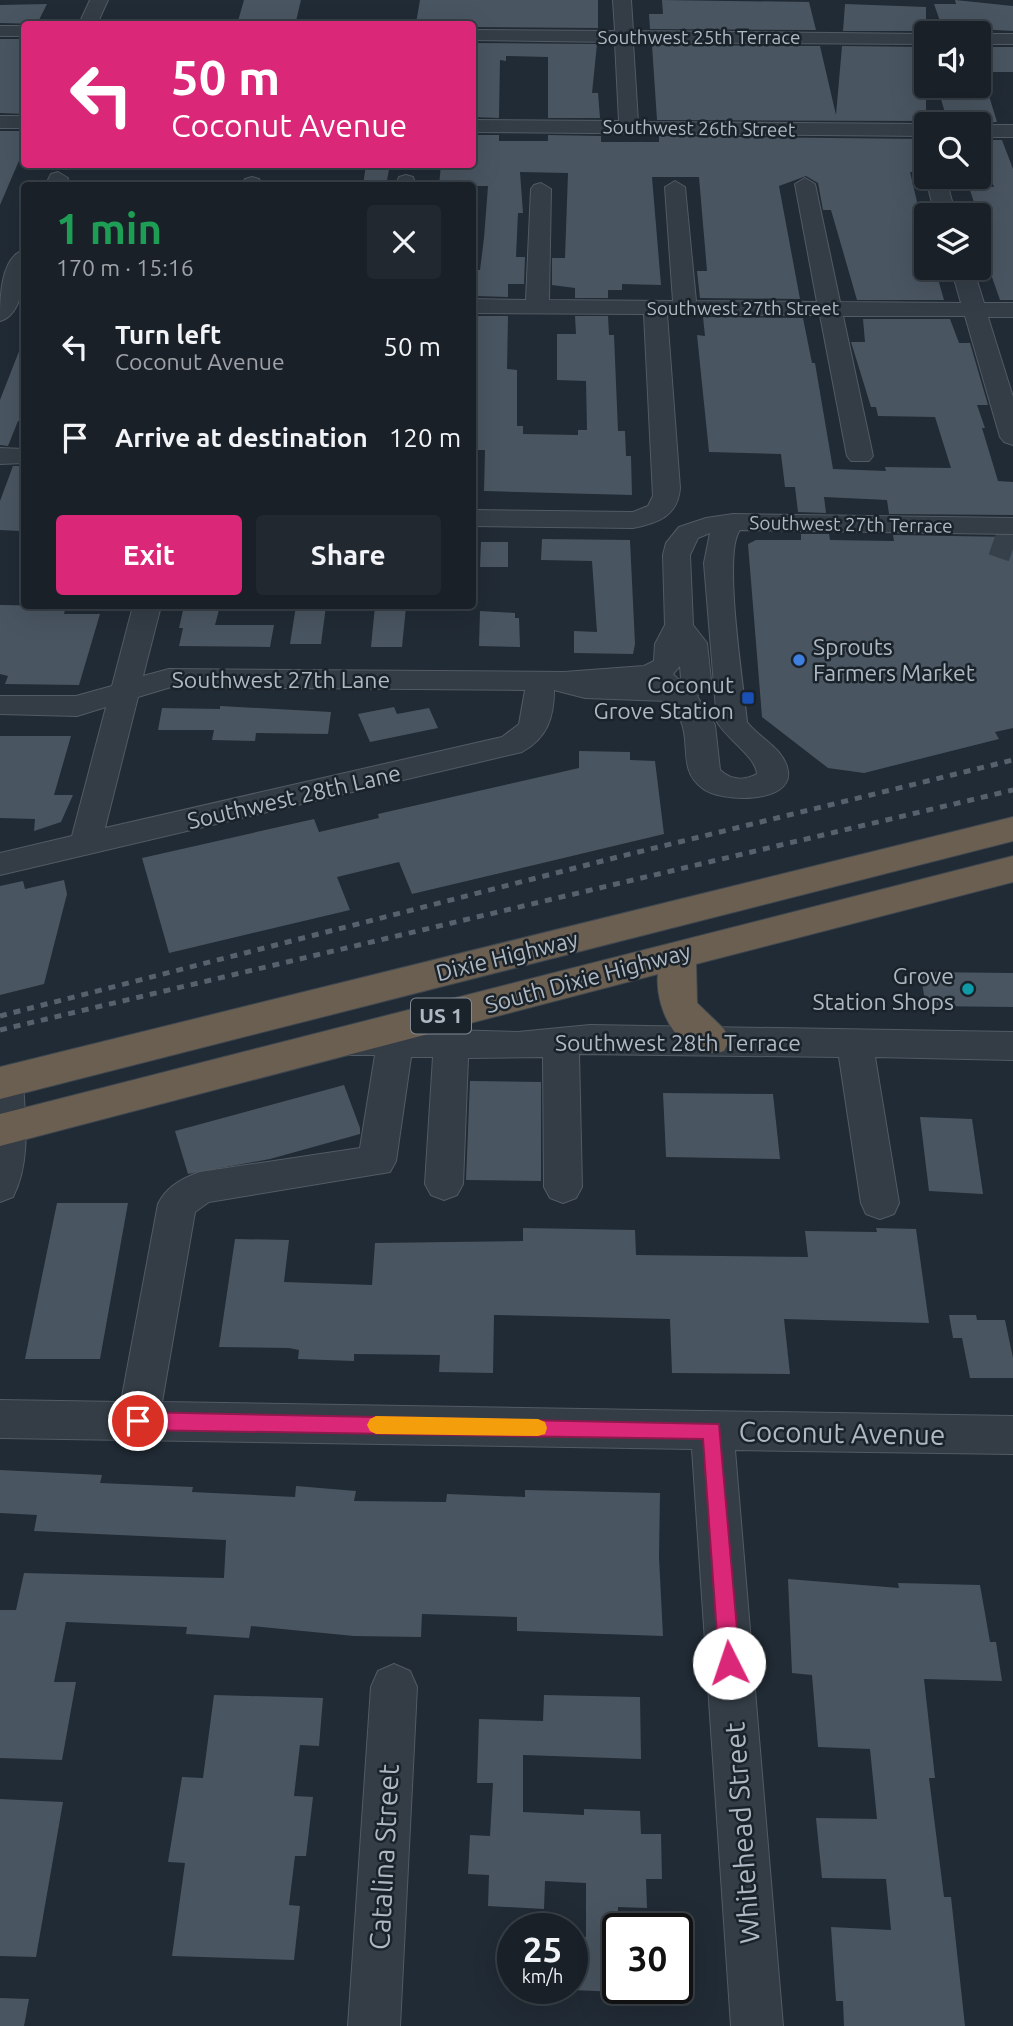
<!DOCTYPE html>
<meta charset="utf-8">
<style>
:root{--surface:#192028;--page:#222830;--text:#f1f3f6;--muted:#9fa3a8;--line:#373e45;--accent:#db2777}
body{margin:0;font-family:Ubuntu,sans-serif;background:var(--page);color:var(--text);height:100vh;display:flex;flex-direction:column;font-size:26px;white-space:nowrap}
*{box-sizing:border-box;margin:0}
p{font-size:23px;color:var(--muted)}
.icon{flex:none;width:38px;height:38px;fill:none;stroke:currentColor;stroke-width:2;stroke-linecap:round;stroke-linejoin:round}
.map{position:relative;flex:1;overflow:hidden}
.sheet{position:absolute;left:21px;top:182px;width:455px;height:427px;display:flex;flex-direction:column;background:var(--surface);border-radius:7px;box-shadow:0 7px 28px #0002,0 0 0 2px var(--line)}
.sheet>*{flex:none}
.hud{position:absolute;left:21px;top:21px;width:455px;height:147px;border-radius:7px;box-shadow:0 7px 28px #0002,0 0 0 2px var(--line);background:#db2777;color:#fff;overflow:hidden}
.buttons{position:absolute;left:914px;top:21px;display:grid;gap:14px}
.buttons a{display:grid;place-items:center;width:77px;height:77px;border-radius:7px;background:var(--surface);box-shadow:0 7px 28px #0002,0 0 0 2px var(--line);font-size:35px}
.speed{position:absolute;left:497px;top:1913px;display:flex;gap:14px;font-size:35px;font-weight:700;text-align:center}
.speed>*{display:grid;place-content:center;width:91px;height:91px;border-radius:50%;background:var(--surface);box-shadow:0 7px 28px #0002,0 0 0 2px var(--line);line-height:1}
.speed small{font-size:18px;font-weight:400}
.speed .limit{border:4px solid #111;border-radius:10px;background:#fff;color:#111}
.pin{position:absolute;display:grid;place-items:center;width:60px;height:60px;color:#fff;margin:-30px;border:4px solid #fff;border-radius:50%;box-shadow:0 2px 7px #0007}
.me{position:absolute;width:77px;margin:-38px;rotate:356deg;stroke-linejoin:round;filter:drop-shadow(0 0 5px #0008)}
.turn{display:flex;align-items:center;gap:24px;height:147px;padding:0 35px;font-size:32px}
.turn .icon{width:91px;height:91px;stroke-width:2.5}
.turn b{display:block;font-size:49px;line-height:60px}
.round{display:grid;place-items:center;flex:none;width:74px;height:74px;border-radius:7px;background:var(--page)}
.headline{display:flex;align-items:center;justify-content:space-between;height:119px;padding:0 35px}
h1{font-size:42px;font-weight:700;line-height:52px;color:#1e9e55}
.action{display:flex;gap:14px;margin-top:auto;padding:14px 35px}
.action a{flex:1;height:80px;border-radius:7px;background:var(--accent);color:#fff;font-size:28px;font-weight:700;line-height:80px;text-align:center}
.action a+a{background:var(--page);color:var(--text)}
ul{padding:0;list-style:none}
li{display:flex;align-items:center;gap:21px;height:91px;padding:0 35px}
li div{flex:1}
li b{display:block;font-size:26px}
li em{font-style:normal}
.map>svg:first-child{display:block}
</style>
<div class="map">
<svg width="1013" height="2026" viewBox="0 0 1013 2026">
<rect width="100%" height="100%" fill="#212b35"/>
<g fill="#495561">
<path d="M244,0H301L296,21H238Z"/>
<path d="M420,0H598V28L472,27V24L416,23Z"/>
<path d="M662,0L809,2L816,30L650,29L649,14H663Z"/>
<path d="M955,0L1013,6V31L942,27L934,4H956Z"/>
<path d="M47,4L37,24L0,23V5Z"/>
<path d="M845,4L926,7V31H843Z"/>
<path d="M24,39V114L0,113V39Z"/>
<path d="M472,43L597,44L592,93H598L600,118H548V57L506,56V61L500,60L499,118L472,117Z"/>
<path d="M652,45L820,46L836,115L842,46L926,47V121L657,120Z"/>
<path d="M978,47H1013V72H985L978,57Z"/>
<path d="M937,86H986L997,122L972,124L969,116H946Z"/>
<path d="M24,131V149L0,205V131Z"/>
<path d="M472,135H499V141H548V135L601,136V142H659V136L926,139V172H910L922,223L926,224V272H936L944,300H857L831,210H823L818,183L806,176L779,186L800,299L700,298L697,271H707L699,177H652L661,285L622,284V290H608V298H575V288L552,285V258H565L568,173L520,172L523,213H518L516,257H525L524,284H508V297L475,296L476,270H480L484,238L488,186H439L441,164H472Z"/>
<path d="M978,140H1002L1013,169V300H1000L978,237V215L969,187H994Z"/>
<path d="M366,164H390L386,186H363Z"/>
<path d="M474,316H508L507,369L517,370V426H523V434L578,435V430H587L586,381L557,380V334H576L575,316H608L609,335H614L618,431H625L626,456H631L632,495L484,491L485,450H472Z"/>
<path d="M703,317L803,318L812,363H815L833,469L886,471L885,467L951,468L935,417L878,416L876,407H871L851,342H865L863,319H950L959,343H970L988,405H977L985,428H982L998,481L1013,482V515L889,514L887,500L824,497L826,513L798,512L795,487H785L781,454L709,452L697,335L705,336Z"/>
<path d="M23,341L24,421H18L8,446L0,445V400Z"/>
<path d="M24,466V520L20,531L0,530V501L13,466Z"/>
<path d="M801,534H829L830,540L894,541L893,535L1013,537V728L995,732L999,739L864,773L828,768L762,717L748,544L756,540H801Z"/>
<path d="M542,539L630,540L635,644L633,654L574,653V631L597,632L592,561L541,560Z"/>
<path d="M481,542H508V567H480Z"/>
<path d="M0,605L66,606L64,614H100L79,685L5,684L8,676L0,674Z"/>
<path d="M184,606H220L215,625H274L270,647L179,646L183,628H179Z"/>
<path d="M296,606H326L321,644H290Z"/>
<path d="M375,606L406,607L402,647H371Z"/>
<path d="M480,611L515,613V618H519L520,647L479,646Z"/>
<path d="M220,706L331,712L328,734L256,733L255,741L212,740L214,730H158L162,708L220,709Z"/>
<path d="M394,707L397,714L429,708L438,728L370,742L358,714Z"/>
<path d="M0,736H71L54,795H73L61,822L34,831L35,819L0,818Z"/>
<path d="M579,751L630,752V760L655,761L664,834L412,894L399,862L337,877L350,910L169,953L142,858L314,819L319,832L379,818L378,814L579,768Z"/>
<path d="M64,880L67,894L44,984L0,995V886L23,881L25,889Z"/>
<path d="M920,972L1013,973V1007L926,1006Z"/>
<path d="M470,1081L541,1082V1181L466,1180Z"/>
<path d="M344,1085L360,1128V1134L270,1159L188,1174L175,1131Z"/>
<path d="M663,1093L773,1094L780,1159L666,1157Z"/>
<path d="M920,1117L972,1119L983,1194L929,1191Z"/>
<path d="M57,1203H128L100,1359H25Z"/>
<path d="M523,1228L635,1230L636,1255L808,1257L805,1231L877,1232L876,1228L916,1229L929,1323L784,1319L790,1374L672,1373L670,1319L494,1315L493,1373L439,1372L440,1355L354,1354V1361L298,1359L299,1350L289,1348L219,1347L235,1239L289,1240L284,1282L372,1285L375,1243L523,1241Z"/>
<path d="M949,1315H976L977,1320H1005L1013,1358V1378H970L962,1338H953Z"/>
<path d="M0,1470L102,1475L100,1483L193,1487L192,1492L295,1497L296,1486L356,1491L354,1501L446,1502L447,1494L525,1497V1490L660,1493L659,1557L663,1636L517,1631V1617L422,1614L421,1637L354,1636L251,1626L249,1638L186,1634L187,1627L66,1622L54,1682H76L62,1760L0,1758V1610H16L24,1573L224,1578L226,1540L34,1531L37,1515L0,1513Z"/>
<path d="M788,1579L899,1588L898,1583L980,1585L990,1642H996L1002,1681L924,1679L935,1778H929L944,1897H951L965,2026H844L843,2001H836L831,1927L891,1930L886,1879L822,1878L816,1818L877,1819L870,1749L818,1747L812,1675L792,1673Z"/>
<path d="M214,1695L323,1698L319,1746L300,1745L294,1796L313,1797L306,1856H295L289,1905L300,1906L294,1960L172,1956L185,1863L168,1862L182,1777L203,1778Z"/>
<path d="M544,1695L640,1697L641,1759L523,1755V1812L584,1815V1809L640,1811L641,1834H661L662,1879H646L647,1908L618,1907V1992L572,1990V1936L586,1937V1883L545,1881L544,1909L488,1906L489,1875L468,1874L470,1835L490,1836L493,1783H477L479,1719L543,1721Z"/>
<path d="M0,1799L63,1802L36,1957L0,1956Z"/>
<path d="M0,1998L29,1999L24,2026H0Z"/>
</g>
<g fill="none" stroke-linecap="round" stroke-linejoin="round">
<path stroke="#36404a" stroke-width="26" stroke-dasharray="26 13" stroke-linecap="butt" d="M993,542L1013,549"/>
<g stroke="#525b64" stroke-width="2">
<g id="minor">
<path d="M90,0H108L97,24H79Z"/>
<path d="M613,0H631L633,31L926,34V44L633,42L638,122L926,124V136L472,132V120L619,121L615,42L472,40V30L615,31Z"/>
<rect x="0" y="26" width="24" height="10"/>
<rect x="978" y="34" width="35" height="10"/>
<rect x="0" y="116" width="24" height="12"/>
<rect x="978" y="125" width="35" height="12"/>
<path d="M58,172L68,178L66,186H45L51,174Z"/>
<path d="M406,175L413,177L416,186H396L399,177Z"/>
<path d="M252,177L259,179L262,186H241L245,179Z"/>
<path d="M805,178L815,184L840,302L961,303L951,268H973L984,303H1013V317H988L1013,397V445L1004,442L1000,437L965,316H843L873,456L869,461H851L847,456L820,315L667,314L680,488C678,516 658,523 633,528L472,526V510L633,512L648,506L653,496L644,314L472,313V299L526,300L531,189L534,185L541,183L551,189L549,300L673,301L665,187L675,181L685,187L696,301L817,302L795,184Z"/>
<path d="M938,181L948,187L956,215H935L928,187Z"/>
<path d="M24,250C26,270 24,315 0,321C0,300 0,257 24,250Z"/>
<path d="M0,448L24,449V463L0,464Z"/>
<path d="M733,514L1013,518V534L740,530C722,552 744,688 747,722C760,739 784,748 788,771C793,804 720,803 702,788C672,765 700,732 667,701L585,698L554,690C554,718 547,738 522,752L0,875V853L72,836L106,707L77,716L0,714V696H76L112,686L133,606H161L143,676L169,669L564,672L644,666L654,661L655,644L665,625L663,555L666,543L679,527L706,518ZM710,533L704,563L717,722C727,739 756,757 757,774C744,781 731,780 720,770L715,725L697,696L711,680L707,643L693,625L690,555L698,538ZM680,666L681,678L679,680L673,674ZM171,687L525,690L519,724L502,737L105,828L138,697Z"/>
<path d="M590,1025L1013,1032V1060L875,1057L899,1203L894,1214L880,1219L866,1214L861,1203L839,1057L579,1054L582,1187L576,1198L563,1203L550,1198L544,1187L543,1057L468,1058L463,1184L457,1195L444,1200L431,1195L425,1184L433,1057H411L396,1161L390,1172L209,1202L195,1212L162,1402L1013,1416V1454L735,1450L783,2026H731L692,1449L0,1438V1400L121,1402L158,1204C166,1187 182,1178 200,1172L360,1148L375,1055H345L332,1051L327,1041L332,1031L345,1027L518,1032Z"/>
<path d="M5,1068L18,1072L23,1082C25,1120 31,1162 13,1197L0,1202V1069Z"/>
<path d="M394,1664L410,1671L417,1687L400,2026H348L371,1687L378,1671Z"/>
</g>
</g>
<g stroke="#3f4850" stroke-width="2">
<g id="highway">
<path d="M1013,817V841L0,1099V1067Z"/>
<path d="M1013,856V882L696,964L697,1003L724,1029L730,1040L724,1051C682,1064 654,1010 658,974L0,1146V1114Z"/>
</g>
</g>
<use href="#minor" fill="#343d46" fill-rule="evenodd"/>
<use href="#highway" fill="#6b5f52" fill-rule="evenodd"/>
<g stroke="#56616d" stroke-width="5" stroke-dasharray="7 7" stroke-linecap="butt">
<path d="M0,1016L618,857L1013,760"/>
<path d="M0,1030L1013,790"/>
</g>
</g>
<path fill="#db2777" stroke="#8e194d" stroke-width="2" d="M138,1412L719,1424L740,1663L737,1671L729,1674L722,1671L719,1663L703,1439L138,1430L132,1427L129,1421L132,1415Z"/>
<path fill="#f59e0b" d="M376,1416L538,1419L545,1422L547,1428L545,1434L538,1436L376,1434L370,1431L367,1425L370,1419Z"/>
<circle fill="#3f7fe0" stroke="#1a222a" stroke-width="2.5" cx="799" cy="660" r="7"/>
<rect fill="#1a4fb4" stroke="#1a222a" stroke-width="2.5" x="741" y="691" width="14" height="14" rx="3.5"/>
<circle fill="#0f9aa8" stroke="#1a222a" stroke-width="2.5" cx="968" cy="989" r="7"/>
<g text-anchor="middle" stroke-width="5" stroke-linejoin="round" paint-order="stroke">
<g font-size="19" fill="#aeb8c3" stroke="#1a222a">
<text x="699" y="44">Southwest 25th Terrace</text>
<text transform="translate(699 128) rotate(1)" y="7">Southwest 26th Street</text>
<text x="743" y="315">Southwest 27th Street</text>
<text transform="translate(851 524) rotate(1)" y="7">Southwest 27th Terrace</text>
</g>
<rect fill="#1a222a" stroke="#828b95" stroke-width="2" x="411" y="998.5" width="60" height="35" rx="5"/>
<g font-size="21" font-weight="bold" fill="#aeb8c3">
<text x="441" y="1023">US 1</text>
</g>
<g font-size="23" fill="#aeb8c3" stroke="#1a222a" text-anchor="end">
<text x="813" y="655" text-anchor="start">Sprouts<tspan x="813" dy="26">Farmers Market</tspan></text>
<text x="734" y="693">Coconut<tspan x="734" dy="26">Grove Station</tspan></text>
<text x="954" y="984">Grove<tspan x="954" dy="26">Station Shops</tspan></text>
</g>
<g font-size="23" fill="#aeb8c3" stroke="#1a222a">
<text x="281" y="688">Southwest 27th Lane</text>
<text transform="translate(294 797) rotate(-13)" y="8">Southwest 28th Lane</text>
<text transform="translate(507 956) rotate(-14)" y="8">Dixie Highway</text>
<text transform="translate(588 978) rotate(-15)" y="8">South Dixie Highway</text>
<text x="678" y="1051">Southwest 28th Terrace</text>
</g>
<g font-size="28" fill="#aeb8c3" stroke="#1a222a">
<text transform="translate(842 1433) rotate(1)" y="10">Coconut Avenue</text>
<text transform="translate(742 1833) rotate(-94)" y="10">Whitehead Street</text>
<text transform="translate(384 1857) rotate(-87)" y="10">Catalina Street</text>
</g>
</g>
</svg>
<div class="buttons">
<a><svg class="icon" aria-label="sound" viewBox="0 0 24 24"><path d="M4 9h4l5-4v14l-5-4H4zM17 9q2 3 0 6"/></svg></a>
<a><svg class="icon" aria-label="search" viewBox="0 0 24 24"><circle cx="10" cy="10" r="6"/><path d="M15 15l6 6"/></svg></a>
<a><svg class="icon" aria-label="layers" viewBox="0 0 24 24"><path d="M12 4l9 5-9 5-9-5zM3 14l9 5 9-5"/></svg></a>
</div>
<div class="speed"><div>25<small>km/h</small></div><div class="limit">30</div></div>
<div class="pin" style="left:138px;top:1421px;background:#d93025"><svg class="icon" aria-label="arrive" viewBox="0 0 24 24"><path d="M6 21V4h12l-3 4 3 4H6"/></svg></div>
<svg class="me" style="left:729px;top:1663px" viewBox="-20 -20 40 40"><circle r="19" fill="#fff"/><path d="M0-13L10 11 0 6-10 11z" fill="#db2777"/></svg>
<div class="hud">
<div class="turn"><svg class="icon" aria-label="left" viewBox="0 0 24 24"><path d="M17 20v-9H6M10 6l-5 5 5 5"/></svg><div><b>50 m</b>Coconut Avenue</div></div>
</div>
<section class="sheet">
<div class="headline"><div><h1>1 min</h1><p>170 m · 15:16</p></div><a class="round"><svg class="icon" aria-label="close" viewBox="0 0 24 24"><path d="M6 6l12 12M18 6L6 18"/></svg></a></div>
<ul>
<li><svg class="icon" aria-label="left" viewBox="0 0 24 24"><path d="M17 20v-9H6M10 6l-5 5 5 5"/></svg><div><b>Turn left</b><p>Coconut Avenue</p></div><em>50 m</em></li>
<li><svg class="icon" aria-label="arrive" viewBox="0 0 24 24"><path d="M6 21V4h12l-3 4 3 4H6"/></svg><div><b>Arrive at destination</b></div><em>120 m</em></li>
</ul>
<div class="action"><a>Exit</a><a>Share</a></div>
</section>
</div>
